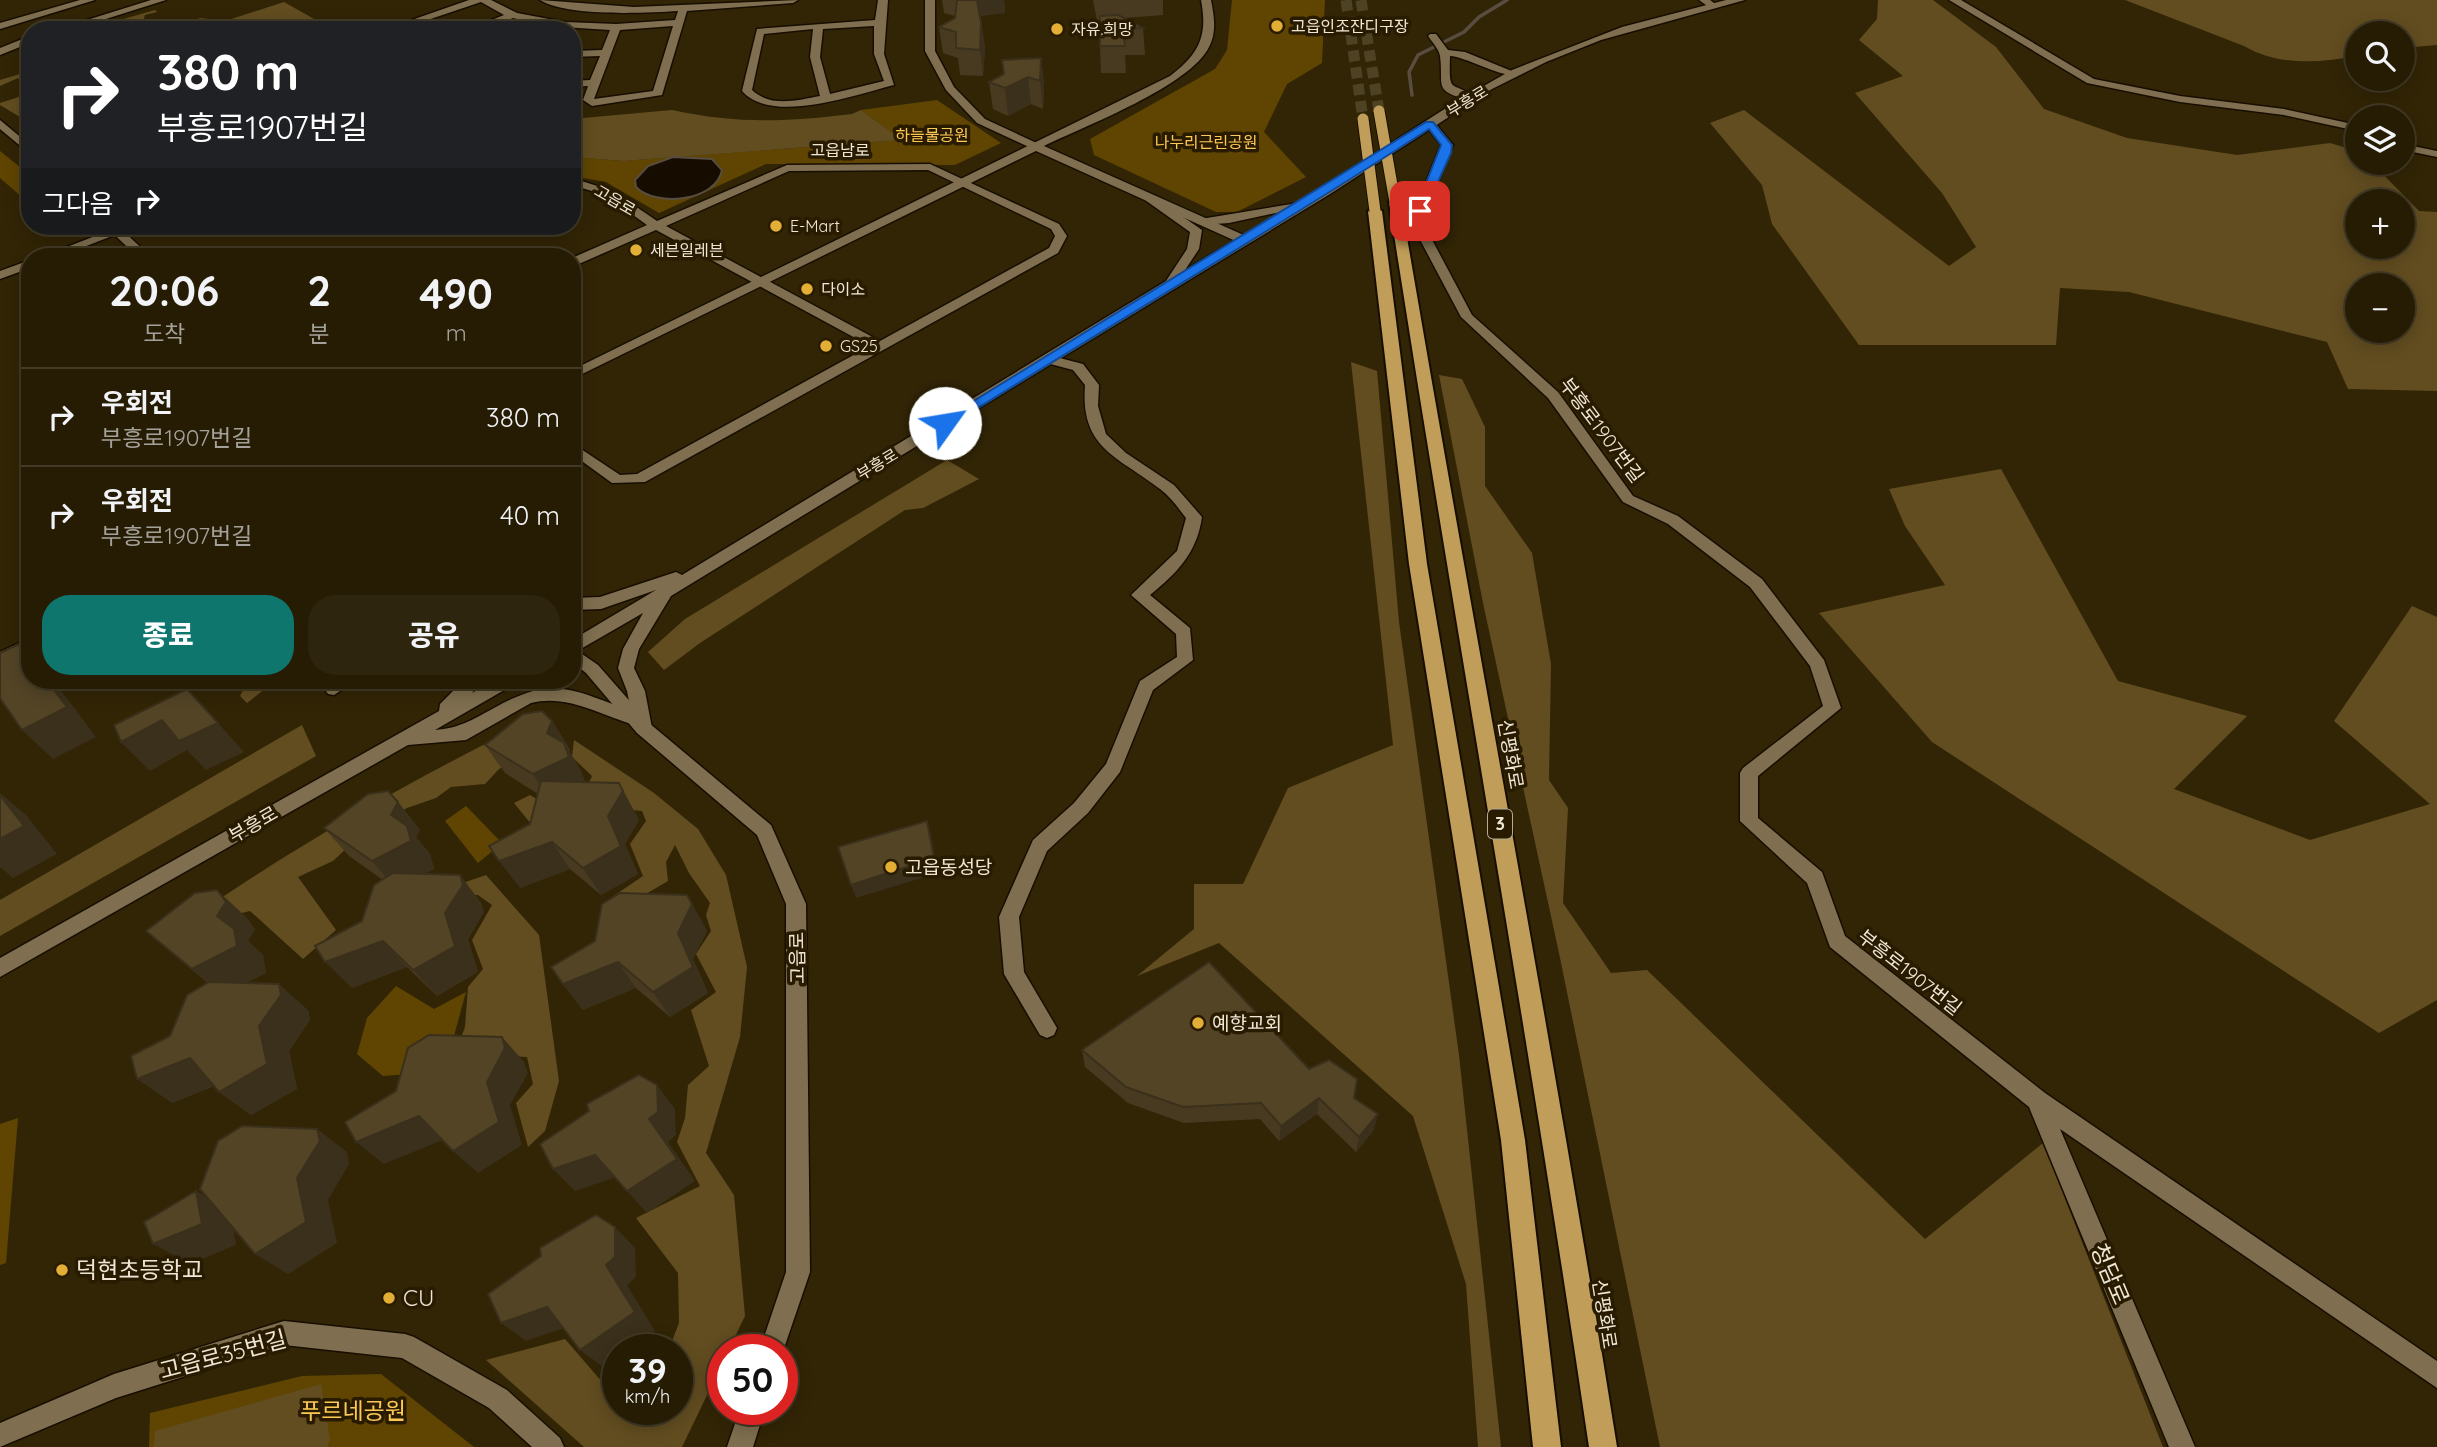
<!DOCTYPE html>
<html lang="ko">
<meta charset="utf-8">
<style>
:root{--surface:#261c04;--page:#2e250e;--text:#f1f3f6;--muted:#a4a19a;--line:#423a26;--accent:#0f766e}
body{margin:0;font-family:Quicksand,"Noto Sans KR",sans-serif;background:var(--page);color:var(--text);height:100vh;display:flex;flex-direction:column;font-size:26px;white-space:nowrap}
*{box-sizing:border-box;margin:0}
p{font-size:23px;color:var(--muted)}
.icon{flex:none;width:38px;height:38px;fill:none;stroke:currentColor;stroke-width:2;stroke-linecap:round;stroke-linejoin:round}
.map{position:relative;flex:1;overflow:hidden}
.sheet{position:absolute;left:21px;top:248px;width:560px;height:441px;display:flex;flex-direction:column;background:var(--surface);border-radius:28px;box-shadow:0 4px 18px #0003,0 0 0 2px var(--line)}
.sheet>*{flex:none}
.hud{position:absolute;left:21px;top:21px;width:560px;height:214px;border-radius:28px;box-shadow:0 4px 18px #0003,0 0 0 2px var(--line);background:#202124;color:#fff;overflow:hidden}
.fabs{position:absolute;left:2345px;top:21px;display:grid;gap:14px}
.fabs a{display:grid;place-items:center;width:70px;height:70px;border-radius:50%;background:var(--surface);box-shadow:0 4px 18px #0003,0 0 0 2px var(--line);font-size:35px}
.speed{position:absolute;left:602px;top:1334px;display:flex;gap:14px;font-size:35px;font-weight:700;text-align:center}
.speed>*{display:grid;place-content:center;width:91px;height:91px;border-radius:50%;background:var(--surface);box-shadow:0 4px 18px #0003,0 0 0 2px var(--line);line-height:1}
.speed small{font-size:18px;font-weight:400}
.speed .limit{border:10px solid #d22;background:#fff;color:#111}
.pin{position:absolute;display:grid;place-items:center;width:60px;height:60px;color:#fff;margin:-30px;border-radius:14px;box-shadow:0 4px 10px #0006}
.me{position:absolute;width:77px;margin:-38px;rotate:58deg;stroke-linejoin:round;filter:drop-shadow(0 0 5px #0008)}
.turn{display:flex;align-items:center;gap:24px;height:147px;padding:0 21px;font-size:32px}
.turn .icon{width:91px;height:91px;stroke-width:2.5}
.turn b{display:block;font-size:49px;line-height:60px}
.then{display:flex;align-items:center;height:66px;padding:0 21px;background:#0003;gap:14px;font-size:26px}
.eta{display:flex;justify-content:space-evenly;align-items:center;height:119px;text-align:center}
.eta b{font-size:42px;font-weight:800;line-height:49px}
.primary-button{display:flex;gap:14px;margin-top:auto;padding:14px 21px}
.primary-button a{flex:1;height:80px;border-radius:28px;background:var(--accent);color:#fff;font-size:28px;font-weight:800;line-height:80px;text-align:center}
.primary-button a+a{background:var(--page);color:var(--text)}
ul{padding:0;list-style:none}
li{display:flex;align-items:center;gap:21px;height:98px;padding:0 21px;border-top:2px solid var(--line)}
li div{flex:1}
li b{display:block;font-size:26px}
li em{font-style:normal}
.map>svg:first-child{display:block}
</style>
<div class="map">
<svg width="2437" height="1447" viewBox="0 0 2437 1447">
<rect width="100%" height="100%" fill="#322506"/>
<g fill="#5f4501">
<path d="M1232,0H1325L1322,63L1287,84L1264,132L1306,177L1237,212H1216L1094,155L1090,139L1215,69L1227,50Z"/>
<path d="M937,100L1001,143L955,165L766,164L659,213L606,182L572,176V157L623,161L901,140L861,110Z"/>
<path d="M0,151L30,175V204L0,178Z"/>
<path d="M466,806L502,843L478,863L445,821Z"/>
<path d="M396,986L434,1009L466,992L454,1036L410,1074L383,1076L357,1054L367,1018Z"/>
<path d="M18,1118L6,1263L0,1265V1124Z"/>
<path d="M381,1374L474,1447H149L150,1413L302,1376Z"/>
</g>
<g fill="#624d20" fill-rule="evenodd">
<path d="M1878,0H1933L1996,47L2044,109L2127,138L2237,155L2330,143L2357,151V163H2372L2419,211L2437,212V391L2348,389L2327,342L2129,292L2060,288L2056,345H1859L1772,224L1762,185L1710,123L1744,110L1949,266L1976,247L1942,193L1855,93L1903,76L1859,40L1877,19ZM2357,201H2403V247H2357ZM2357,285H2403V331H2357Z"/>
<path d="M2125,0H2437V45L2403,48V33H2357V56C2319,63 2278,66 2244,46Z"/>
<path d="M284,2L323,24L309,28L273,21L232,30H176L200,18L225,21Z"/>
<path d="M155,10L157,12L145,15L140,30H85Z"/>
<path d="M30,71V123L0,105V103L28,94L18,78L0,86V80Z"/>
<path d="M672,110C736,124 787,122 852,114L861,110L902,140L623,161L572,157V119Z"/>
<path d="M1351,362L1377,371L1399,622L1459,1055L1501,1447H1478L1466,1284L1413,1116L1219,943L1137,976L1194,929V884H1243L1288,788L1393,745Z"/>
<path d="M1439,375L1462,379L1485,427V486L1532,553L1551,664L1549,780L1568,808L1563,903L1611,973L1647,970L1925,1239L2043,1143L2163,1447H1660L1559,953L1483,603Z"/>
<path d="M947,460L979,479L923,508L905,510L700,643L664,670L648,652L685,619Z"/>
<path d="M2001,469L2118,681L2247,716L2174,789L2310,840L2430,804L2334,721L2412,606L2437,617V1000L2379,1033L1932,742L1819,613L1945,585L1905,526L1889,489Z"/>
<path d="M248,681H289V682L270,685L247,703L240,696Z"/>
<path d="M302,725L316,756L0,936V900Z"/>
<path d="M517,728L547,733L498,770L485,784L451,787L436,798L407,808L367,829L333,861L298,877L336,930L303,959L250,911L210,921L177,958L173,931C282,854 398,787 517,728Z"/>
<path d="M574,740L654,793L698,829L726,875L747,967L740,1037L706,1153L734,1195L745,1316L729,1349H723V1362L682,1447H584L486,1360L565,1339L603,1383L618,1379V1409H677V1349H669L679,1323L678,1273L636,1218L700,1186L677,1142L685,1118L688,1085L709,1066L691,1010L716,992L696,954L711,931L706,915L710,903L689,873L675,845L666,862L668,881L598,922L619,898L612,897L643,876L630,844L646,821L642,811L577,805L536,830L514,803L530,795L549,807L586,789L592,776L572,757Z"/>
<path d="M486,875L539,935L559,1081L545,1131L528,1147L516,1103L533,1084L527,1057L455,1053L465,1027L468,987L483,969L472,940L492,905L478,895L434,893Z"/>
<path d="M321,1384L330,1440L327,1447H154L155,1431Z"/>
</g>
<path fill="#170c00" stroke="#584d40" stroke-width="2" d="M673,157L712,159L722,170C716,202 655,207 636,187L635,180L648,166Z"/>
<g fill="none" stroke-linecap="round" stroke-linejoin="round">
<path stroke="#584d40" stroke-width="3.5" d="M1412,95L1409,72L1418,55L1464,32L1479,17L1507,0"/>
<g stroke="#4e4225" stroke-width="11" stroke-dasharray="11 6" stroke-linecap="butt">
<path d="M1346,0L1363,119"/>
<path d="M1361,0L1379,111"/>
</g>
<g stroke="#180e00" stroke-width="3">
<g id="minor">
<path d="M80,0H95L0,29V23Z"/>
<path d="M469,0H491L517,13L565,22L616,24L675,20L678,11C645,13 567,17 540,0L634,7L798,0L793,3L687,11L662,95L592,106L583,100L588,86L572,87V81L590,80L600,56L572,57V51L602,50L610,30L547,26L513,18L482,30H467L504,15L481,2L398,30H383ZM673,26L653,91L594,99L620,30Z"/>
<path d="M878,0H888L884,54L894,85C855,95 772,125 742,91L757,29L875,20ZM874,26V54L884,81L830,94L820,57L823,29ZM813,29L810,57L820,96C798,100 771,108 752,90L764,34Z"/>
<path d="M925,0H935V51L954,87L985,119L1041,145V149H1033L977,123L946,90L925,51Z"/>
<path d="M1699,0H1710L1718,6L1710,8Z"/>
<path d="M1949,0H1961L2094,79L2180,96L2284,109L2357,125V131L2284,115L2180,102L2087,83Z"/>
<path d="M1430,34H1436L1448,50L1465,52L1519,74C1508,81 1467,57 1450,56C1449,97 1451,79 1476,98L1471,101C1432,90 1444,88 1440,56C1439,49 1432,42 1428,36Z"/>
<path d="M1426,122H1434L1453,145L1426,211L1429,234L1472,315L1558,392L1633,496L1678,516L1762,579L1824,660L1841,708L1758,776V818L1822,872L1845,936L2045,1093L2437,1361V1388L2060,1129L2195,1447H2169L2029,1107L1830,947L1807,883L1740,821V773L1743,768L1823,706L1810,666L1750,587L1668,524L1623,502L1548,398L1461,317L1417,234L1414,211L1441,145L1425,124Z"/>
<path d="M2403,144L2437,151V157L2403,150Z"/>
<path d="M787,165L930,164L1059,224L1067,236L1058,253L645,482L612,483L572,454V443L620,475L637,474L870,346L656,230L572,267V258L647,225L605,195L572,185V178L613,191L657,221ZM928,170L1051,229L1055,236L1049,248L880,341L666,226L789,171Z"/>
<path d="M121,226H138L58,257H41Z"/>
<path d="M30,260V268L0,279V271Z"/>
<path d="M1048,355L1083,364L1099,385L1098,406L1106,434L1126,453L1174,485L1202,517C1197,553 1177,573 1150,595L1190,628L1193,660L1153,690L1120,772L1088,813L1047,851L1019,917L1024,972L1057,1028L1054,1035L1047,1038L1040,1035L1004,974L999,917L1033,840L1074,803L1106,764L1140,681L1177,657L1176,634L1131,595L1177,551L1186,518C1178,508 1171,497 1160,489C1118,456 1080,449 1085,385L1073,370L1043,362V356Z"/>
<path d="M319,681H337L343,689L334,695L328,694Z"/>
<path d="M284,1321L405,1334L414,1337L507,1390L560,1438L564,1447H532L489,1408L402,1358L284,1345L116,1398L0,1447V1423L114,1374Z"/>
</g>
</g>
<g stroke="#180e00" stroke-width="3">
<g id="tertiary">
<path d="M151,0H166L71,30H55Z"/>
<path d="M1201,0H1211C1214,16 1217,32 1209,47C1190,86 1085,126 1044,146L1248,237V243H1240L1036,151L572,379V370L1170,76C1199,54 1208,36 1201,0Z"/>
<path d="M30,36V43L0,55V48Z"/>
<path d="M0,120L30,145V154L0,129Z"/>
<path d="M105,226H118L151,257H138Z"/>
<path d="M30,638V651L0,665V652Z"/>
<path d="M572,647L598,665L649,723L771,825L806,904L810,1272L782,1354V1349H760L786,1272V904L757,835L637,733L586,673L572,662Z"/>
<path d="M740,1409H765L753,1447H727Z"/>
</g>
</g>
<g stroke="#180e00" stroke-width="3">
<path id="secondary" d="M1726,0H1745L1601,40L1546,62L1492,89L1330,194L671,596L639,649L634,668L645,691L652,728L649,733H637L634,725C601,715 567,694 531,703L466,740L408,745L0,977V958L439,711L440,704L463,681H481L472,693L493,681H516L513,685L435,730C460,728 472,720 494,708C552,675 572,689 631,711L627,691L618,668L623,649L643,613L572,654V640L656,590L601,609L572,610V598L600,597L676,572L682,575L1166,281L1187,249L1190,232L1145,200V196H1153L1202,230L1199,249L1185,270L1285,211L1229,223L1201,225V219L1298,203L1457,101L1512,70L1622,27Z"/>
</g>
<g stroke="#180e00" stroke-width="4">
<g id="trunk">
<path d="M1395,198L1401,202C1471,617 1551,1031 1617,1447H1589C1528,1031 1453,617 1389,202Z"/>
<path d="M1375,207L1382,211L1427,564L1525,1140L1561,1447H1533L1501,1140L1409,564L1368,211Z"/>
</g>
</g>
<use href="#minor" fill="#7f6f50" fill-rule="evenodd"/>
<use href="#tertiary" fill="#7f6f50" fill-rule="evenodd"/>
<use href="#secondary" fill="#7f6f50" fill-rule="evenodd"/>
<use href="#trunk" fill="#c09e59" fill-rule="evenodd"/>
<g stroke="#180e00" stroke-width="13" stroke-linecap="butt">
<g id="trunk-bridge">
<path d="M1379,111L1395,202"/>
<path d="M1363,119L1375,211"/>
</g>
</g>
<use href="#trunk-bridge" stroke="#c09e59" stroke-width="11"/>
</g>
<g fill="#473a21">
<path d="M942,0H1004L1005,13L980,16L985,48L983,76L960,75L958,58L943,53L939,27L955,18V16L944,13Z"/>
<path d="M1093,0H1163V15L1124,18L1143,28L1145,55H1125L1126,73H1101L1100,46V20H1097Z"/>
<path d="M1041,58L1044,85L1043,109L1031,104L1008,116L993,109L989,82Z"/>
<path d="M552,721L570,750L569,751L581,771L585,782L619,783L639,820L625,844L638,874L601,895L570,869L520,888L530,824L538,794L505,773L485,745Z"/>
<path d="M398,802L420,830L416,837L430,854L434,869L424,874L460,875L481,903L484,912L468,939L478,972L437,996L407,967L352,988L362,921L383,880L349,856L324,828Z"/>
<path d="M687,895L707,931L693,959L708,993L670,1017L636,988L583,1010L563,984Z"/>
<path d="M246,917L255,929L248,941L263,955L266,973L245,983L308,1010L310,1020L289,1051L297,1089L251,1115L219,1092L214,1086L172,1103L170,1036L208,983L146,931Z"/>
<path d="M1082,1050L1354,1098L1374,1130L1356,1152L1317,1114L1279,1141L1260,1119L1184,1123L1128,1103L1085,1067Z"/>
</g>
<g fill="#3a301b">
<path d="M977,0H1004L1005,13L979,16Z"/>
<path d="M981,22L985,48L983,76L980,50Z"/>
<path d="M1041,58L1044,85L1043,109L1040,81Z"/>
<path d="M1028,77L1031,104L1008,116L1005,88Z"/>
<path d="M47,681H54L96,737L53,759L22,730Z"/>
<path d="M162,720L218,723L244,752L206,770L187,750L150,771L121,742Z"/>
<path d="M552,721L581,771L586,785L552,803L533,774L547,733Z"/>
<path d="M619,783L639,820L625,844L638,874L601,895L583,868L608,816Z"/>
<path d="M0,793L26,815L57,854L13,878L0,867Z"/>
<path d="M398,802L420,830L416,837L430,854L434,869L396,889L372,861L391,815Z"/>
<path d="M927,821L931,835L938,873L856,898L851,885Z"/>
<path d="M552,842L570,869L520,888L499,861Z"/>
<path d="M460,875L481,903L484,912L468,939L478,972L437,996L413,970L445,913Z"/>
<path d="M217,890L246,917L255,929L248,941L263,955L266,973L223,995L192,969L217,916Z"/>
<path d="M687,895L707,931L693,959L708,993L670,1017L653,992L678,933Z"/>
<path d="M383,941L407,967L352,988L325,962Z"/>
<path d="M618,962L636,988L583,1010L563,984Z"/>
<path d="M279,984L308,1010L310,1020L289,1051L297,1089L251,1115L219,1092L259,1026Z"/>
<path d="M502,1037L524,1062L528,1073L510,1105L522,1145L478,1173L453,1151L487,1082Z"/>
<path d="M190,1058L222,1082L172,1103L137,1079Z"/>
<path d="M657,1085L675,1109L676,1135L668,1142L695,1181L647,1213L627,1191L649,1119Z"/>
<path d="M1319,1098L1317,1114L1279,1141L1281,1126Z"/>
<path d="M1378,1114L1374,1130L1356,1152L1359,1137Z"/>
<path d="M419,1116L445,1139L384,1164L356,1142Z"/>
<path d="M317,1129L347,1152L349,1164L328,1200L337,1243L288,1274L255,1254Z"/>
<path d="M595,1155L616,1177L575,1191L553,1169Z"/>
<path d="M196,1191L231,1212L236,1245L190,1264L153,1244Z"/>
<path d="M615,1227L635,1248L636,1277L627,1285L655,1331L629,1349H618V1357L603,1367L580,1350L606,1265Z"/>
<path d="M547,1307L570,1326L526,1341L501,1323Z"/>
</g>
<g fill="#534426" stroke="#3a301b" stroke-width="2">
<path d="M957,0H977L981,22L980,50L956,48V32L939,27L955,18Z"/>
<path d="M1118,15L1143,28L1123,29L1125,46H1100V16Z"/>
<path d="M1041,58L1040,81L1028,77L1005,88L989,82L1004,74L1002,60Z"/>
<path d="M19,644L30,658V681H47L67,707L22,730L0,698V653Z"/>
<path d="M187,689L218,723L179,741L162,720L121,742L114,725Z"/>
<path d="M542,711L552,721L547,733L564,743L569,757L533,774L485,745L523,714Z"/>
<path d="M541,781L619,783L623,791L608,816L621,846L583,868L552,842L499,861L489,846L530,824Z"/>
<path d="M388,791L398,802L391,815L407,826L411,841L372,861L324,828L368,794Z"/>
<path d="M0,795L24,826L0,839Z"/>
<path d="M927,821L934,858L851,885L838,847Z"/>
<path d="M393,873L460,875L463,885L445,913L455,946L413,970L383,941L325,962L315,946L362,921L374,885Z"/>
<path d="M217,890L226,902L217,916L234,929L237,946L192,969L146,931L195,893Z"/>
<path d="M620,893L687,895L692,904L678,933L693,967L653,992L618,962L563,984L551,967L595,941L602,904Z"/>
<path d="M1209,962L1309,1069L1329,1060L1357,1079L1354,1098L1378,1114L1359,1137L1319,1098L1281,1126L1261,1103L1183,1107L1126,1087L1082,1050Z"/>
<path d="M209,982L279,984L281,995L259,1026L267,1064L219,1092L190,1058L137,1079L131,1056L170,1036L187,995Z"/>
<path d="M429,1035L502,1037L505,1048L487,1082L499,1122L453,1151L419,1116L356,1142L345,1122L396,1091L408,1048Z"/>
<path d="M639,1075L657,1085L658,1112L649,1119L677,1159L627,1191L595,1155L553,1169L540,1144L589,1111L587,1104Z"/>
<path d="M242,1126L317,1129L320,1141L297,1178L306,1222L255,1254L200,1189L218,1141Z"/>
<path d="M196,1191L202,1224L153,1244L144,1222Z"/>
<path d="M596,1215L615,1227V1257L606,1265L635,1312L580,1350L547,1307L501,1323L488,1294L541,1256L540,1248Z"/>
</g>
<path fill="#1a73e8" stroke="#114b97" stroke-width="2" d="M1426,122H1433L1452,145L1451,153L1424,213L1415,211L1441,145L1429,129C1271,231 1109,326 949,426L938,423Z"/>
<g fill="#e3ae35" stroke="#281b00" stroke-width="2.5">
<circle cx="1277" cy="26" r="7"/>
<circle cx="1057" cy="29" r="7"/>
<circle cx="776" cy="226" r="7"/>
<circle cx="636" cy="250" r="7"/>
<circle cx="807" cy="289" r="7"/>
<circle cx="826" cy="346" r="7"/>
<circle cx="891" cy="867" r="7"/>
<circle cx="1198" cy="1023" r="7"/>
<circle cx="62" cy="1270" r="7"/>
<circle cx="389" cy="1298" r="7"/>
</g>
<g text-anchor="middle" stroke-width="7" stroke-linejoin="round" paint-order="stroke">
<g font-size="16" fill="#efe6d5" stroke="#281b00" text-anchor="start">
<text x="1291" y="32">고읍인조잔디구장</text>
<text x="1071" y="35">자유.희망</text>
<text x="790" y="232">E-Mart</text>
<text x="650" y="256">세븐일레븐</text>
<text x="821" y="295">다이소</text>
<text x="840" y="352">GS25</text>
</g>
<g font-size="16" fill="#efe6d5" stroke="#281b00">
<text transform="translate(1467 101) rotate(-31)" y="6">부흥로</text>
<text x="840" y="156">고읍남로</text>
<text transform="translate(615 200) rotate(30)" y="6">고읍로</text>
<text transform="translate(877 464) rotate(-31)" y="6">부흥로</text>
</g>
<g font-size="16" fill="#fdc855" stroke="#281b00">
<text x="932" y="141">하늘물공원</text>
<text x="1206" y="148">나누리근린공원</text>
</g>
<rect fill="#281b00" stroke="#b3a995" stroke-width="2" x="1488" y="809.5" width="24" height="29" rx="5"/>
<g font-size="18" font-weight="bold" fill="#efe6d5">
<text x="1500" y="830">3</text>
</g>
<g font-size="19" fill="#efe6d5" stroke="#281b00">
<text transform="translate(1602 430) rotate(53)" y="7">부흥로1907번길</text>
<text transform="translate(1511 754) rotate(80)" y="7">신평화로</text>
<text transform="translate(253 824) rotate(-30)" y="7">부흥로</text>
<text transform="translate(797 958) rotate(-91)" y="7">고읍로</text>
<text transform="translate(1910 972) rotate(38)" y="7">부흥로1907번길</text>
<text transform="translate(1605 1314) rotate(81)" y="7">신평화로</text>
</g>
<g font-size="19" fill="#efe6d5" stroke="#281b00" text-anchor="start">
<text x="905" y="874">고읍동성당</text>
<text x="1212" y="1030">예향교회</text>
</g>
<g font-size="23" fill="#efe6d5" stroke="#281b00" text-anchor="start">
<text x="76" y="1278">덕현초등학교</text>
<text x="403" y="1306">CU</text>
</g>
<g font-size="23" fill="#efe6d5" stroke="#281b00">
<text transform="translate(2110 1274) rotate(67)" y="8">청담로</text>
<text transform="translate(223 1355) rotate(-15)" y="8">고읍로35번길</text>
</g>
<g font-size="23" fill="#fdc855" stroke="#281b00">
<text x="353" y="1419">푸르네공원</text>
</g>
</g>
</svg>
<div class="fabs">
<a><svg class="icon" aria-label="search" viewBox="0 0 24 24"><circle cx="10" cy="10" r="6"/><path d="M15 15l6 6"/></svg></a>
<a><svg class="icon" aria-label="layers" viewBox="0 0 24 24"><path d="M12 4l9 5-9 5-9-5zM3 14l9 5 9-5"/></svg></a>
<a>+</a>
<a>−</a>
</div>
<div class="speed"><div>39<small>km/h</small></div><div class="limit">50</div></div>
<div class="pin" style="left:1420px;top:211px;background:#d93025"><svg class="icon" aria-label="arrive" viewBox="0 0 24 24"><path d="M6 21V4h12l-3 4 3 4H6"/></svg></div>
<svg class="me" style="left:945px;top:423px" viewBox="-20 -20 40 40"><circle r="19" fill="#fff"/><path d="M0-13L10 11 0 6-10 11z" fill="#1a73e8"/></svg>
<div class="hud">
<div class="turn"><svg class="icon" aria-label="right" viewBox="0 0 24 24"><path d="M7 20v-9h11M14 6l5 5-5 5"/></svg><div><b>380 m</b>부흥로1907번길</div></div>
<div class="then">그다음<svg class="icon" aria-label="right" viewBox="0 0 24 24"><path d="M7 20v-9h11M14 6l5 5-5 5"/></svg></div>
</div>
<section class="sheet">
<div class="eta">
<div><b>20:06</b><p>도착</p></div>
<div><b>2</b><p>분</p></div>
<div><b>490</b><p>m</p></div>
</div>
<ul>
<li><svg class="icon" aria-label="right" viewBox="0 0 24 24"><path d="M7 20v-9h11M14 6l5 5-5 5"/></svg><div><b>우회전</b><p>부흥로1907번길</p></div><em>380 m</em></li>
<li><svg class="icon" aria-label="right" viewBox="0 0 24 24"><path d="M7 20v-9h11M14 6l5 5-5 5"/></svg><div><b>우회전</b><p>부흥로1907번길</p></div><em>40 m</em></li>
</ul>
<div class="primary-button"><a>종료</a><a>공유</a></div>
</section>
</div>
